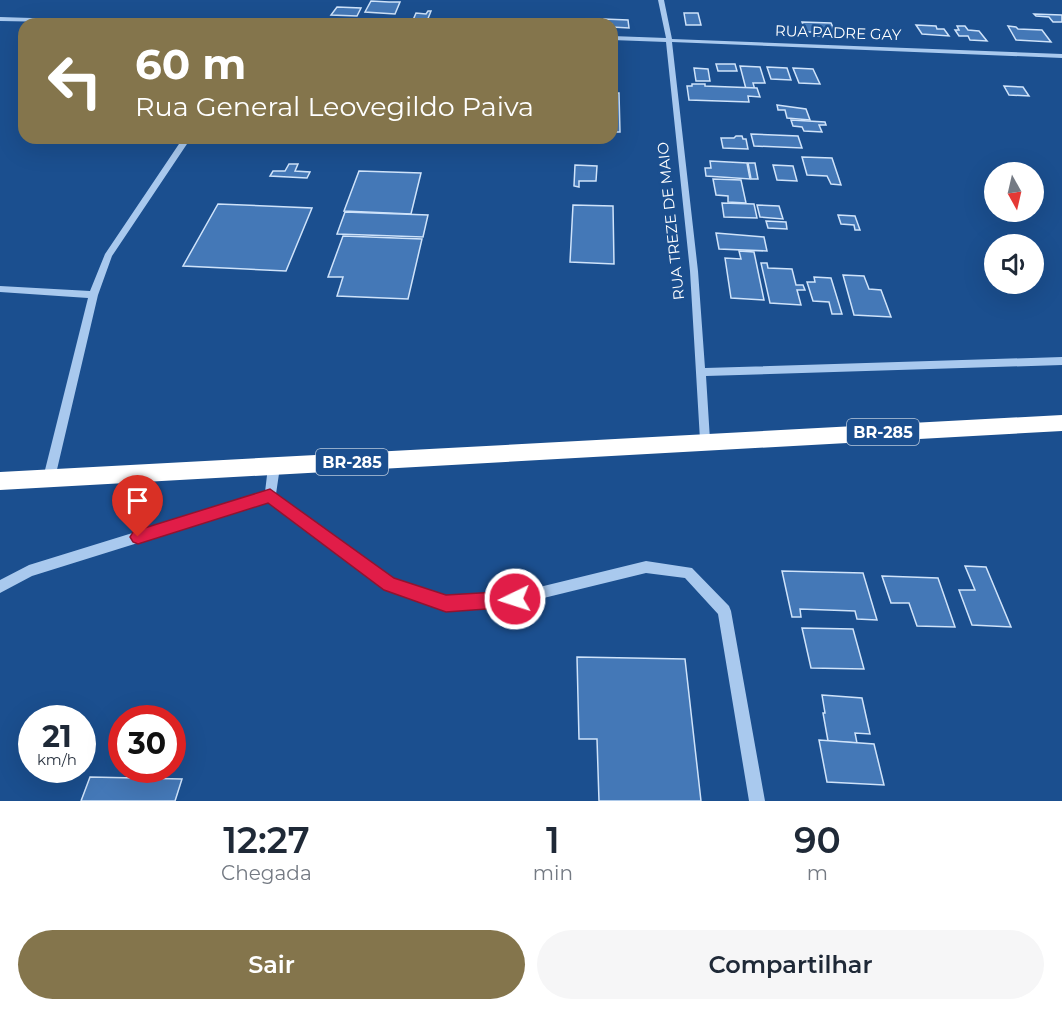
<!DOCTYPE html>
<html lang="pt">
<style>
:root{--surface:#fff;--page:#f6f6f7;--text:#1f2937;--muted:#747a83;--accent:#84754c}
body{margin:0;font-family:Montserrat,sans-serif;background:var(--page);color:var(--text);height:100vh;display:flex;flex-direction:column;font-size:22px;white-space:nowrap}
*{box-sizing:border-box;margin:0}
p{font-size:20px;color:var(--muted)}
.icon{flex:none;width:33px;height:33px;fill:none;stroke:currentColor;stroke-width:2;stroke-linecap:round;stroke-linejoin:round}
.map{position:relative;height:801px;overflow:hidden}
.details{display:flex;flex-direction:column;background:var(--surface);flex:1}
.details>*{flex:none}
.hud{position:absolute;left:18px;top:18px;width:600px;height:126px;border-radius:18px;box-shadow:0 6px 24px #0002;background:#84754c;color:#fff;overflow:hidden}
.needle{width:39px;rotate:172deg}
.buttons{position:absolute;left:984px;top:162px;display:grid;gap:12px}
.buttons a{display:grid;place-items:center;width:60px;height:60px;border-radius:50%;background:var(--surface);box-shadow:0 6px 24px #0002;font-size:30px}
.speed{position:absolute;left:18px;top:705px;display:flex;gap:12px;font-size:30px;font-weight:700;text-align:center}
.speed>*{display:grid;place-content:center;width:78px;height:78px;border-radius:50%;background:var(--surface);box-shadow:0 6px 24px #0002;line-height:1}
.speed small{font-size:15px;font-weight:400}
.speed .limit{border:9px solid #d22;background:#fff;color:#111}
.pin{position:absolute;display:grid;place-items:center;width:51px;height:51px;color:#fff;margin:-62px -26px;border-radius:50% 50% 50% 0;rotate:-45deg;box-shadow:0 0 6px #0007}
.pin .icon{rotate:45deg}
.me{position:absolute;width:66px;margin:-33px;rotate:266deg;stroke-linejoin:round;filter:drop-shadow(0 0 4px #0008)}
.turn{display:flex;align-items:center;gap:21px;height:126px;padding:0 18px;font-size:27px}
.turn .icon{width:78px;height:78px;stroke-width:2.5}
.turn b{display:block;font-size:42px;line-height:51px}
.eta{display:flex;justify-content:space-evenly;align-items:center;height:102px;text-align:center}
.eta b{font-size:36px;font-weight:600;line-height:42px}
.primary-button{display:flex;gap:12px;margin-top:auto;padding:12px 18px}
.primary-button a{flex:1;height:69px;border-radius:36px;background:var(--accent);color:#fff;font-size:24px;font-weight:600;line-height:69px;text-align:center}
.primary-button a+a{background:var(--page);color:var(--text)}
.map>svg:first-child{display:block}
</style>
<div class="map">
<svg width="1062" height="801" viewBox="0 0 1062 801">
<rect width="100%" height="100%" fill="#1b4f8f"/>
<g fill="#4478b7" stroke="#cfe3fa" stroke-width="1.5">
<path d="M371,1L389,2H400L395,14L365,12Z"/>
<path d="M337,7L361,8L357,16L331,15Z"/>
<path d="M428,11H431L427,21L413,20L416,13L426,14Z"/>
<path d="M684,13H698L701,25H686Z"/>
<path d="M1034,14L1062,15V22H1053L1049,17L1036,16Z"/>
<path d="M604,19L628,20L629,28L612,27V24H605Z"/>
<path d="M802,22L831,23L837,36H817L816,32H806Z"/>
<path d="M916,25L936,26L937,29H944L949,36L922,34Z"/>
<path d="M957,26H965L968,30L979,31L987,41L970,40L968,36H959L955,30H959Z"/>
<path d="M1008,26L1016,27L1018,29L1042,30L1051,42L1016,40Z"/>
<path d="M716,64H735L737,71H718Z"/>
<path d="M740,66L760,67L765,83H753L755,90L746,89Z"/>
<path d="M767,67L787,68L791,80L771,79Z"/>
<path d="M694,68L708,69L710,81H696Z"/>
<path d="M793,68L813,69L820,84L799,83Z"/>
<path d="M692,84H705V86L757,88L760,97L748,96L749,102L689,100L687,86H692Z"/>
<path d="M1004,86L1023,87L1029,96L1009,95Z"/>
<path d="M612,93H619L620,132H612Z"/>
<path d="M777,105L806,109L810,120L787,118L785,110H778Z"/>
<path d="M791,120L825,122L826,125H819L822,132L804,131L802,127L793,126Z"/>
<path d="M751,134L798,136L802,148L754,146Z"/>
<path d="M736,136H742L743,139H746L748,149L723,148L721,138H734Z"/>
<path d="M802,157L832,158L841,185L831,184L827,176L807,175Z"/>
<path d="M710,161L747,163L750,179L706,176L705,168H711Z"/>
<path d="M748,163H755L758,179H751Z"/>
<path d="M289,164H298L295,171L310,172L307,178L270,176L273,171H285Z"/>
<path d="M575,165L597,166L596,181H579V187L574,186Z"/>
<path d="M773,165L793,166L797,181L777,180Z"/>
<path d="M359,171L421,173L411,214L344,211Z"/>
<path d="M713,179L741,180L746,203L728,202V196L716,195Z"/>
<path d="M722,203L754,204L757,218L724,217Z"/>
<path d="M218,204L312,208L286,271L183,266Z"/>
<path d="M573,205L613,206L614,264L570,262Z"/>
<path d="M757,205L779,206L783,219L760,217Z"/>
<path d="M345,212L428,215L423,237L337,234Z"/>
<path d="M838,215L855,216L860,230H855L854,225L841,224Z"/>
<path d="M766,221L786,222L787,229L768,228Z"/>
<path d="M716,233L764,237L767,251L719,249Z"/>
<path d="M343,236L422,239L408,299L337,296L343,277H328Z"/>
<path d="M739,251L754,252L764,300L731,298L725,258L741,259Z"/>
<path d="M761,263H767L768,268L792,269L796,285H803L805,290H797L801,305L770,303Z"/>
<path d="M843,275L864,276L869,289L881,290L891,317L854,315Z"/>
<path d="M814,277L831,278L842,314H832L829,302L813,301L807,282H815Z"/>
<path d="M965,566L986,567L1011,627L972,625L959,590H975Z"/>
<path d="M782,571L863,573L877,620L857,619L855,611L800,609L801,617H792Z"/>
<path d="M882,576L938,578L955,627L917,626L909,603H891Z"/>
<path d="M802,628L853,629L864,669L811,668Z"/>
<path d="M577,657L685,659L701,801H599L597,739H579Z"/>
<path d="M822,695L862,698L870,734L855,733L857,743L828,741L823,713H825Z"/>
<path d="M819,740L874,744L884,785L827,782Z"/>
<path d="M90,777L182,779L175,801H81Z"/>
</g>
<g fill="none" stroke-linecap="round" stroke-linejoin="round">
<g fill="#a9c9ee" fill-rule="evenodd">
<path d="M658,0H664L672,39L1062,54V58L672,42L698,271L705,368L1062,357V365L706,376L710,440L709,443L705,445L701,443L700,440L690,271L666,42L612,40V36L666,38Z"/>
<path d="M0,17L158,22L161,24L0,21Z"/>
<path d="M183,138H191L112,256L98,295L55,478L53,482L49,483L45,482L43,478L88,298L0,292V286L90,291L105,254Z"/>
<path d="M274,462L278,463L280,467L276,494L394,580L446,598L515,593L646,561L692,568L729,606L731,611L765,801H749L718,614L685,578L646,573L515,605L446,610L385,589L269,502L32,576L0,593V580L29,565L265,492L268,467L270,463Z"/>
</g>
<path fill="#fff" fill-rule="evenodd" d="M1062,415V431L0,490V472Z"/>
</g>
<path fill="#e11d48" stroke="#92132f" stroke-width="1.5" d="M270,489L394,578L446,595L515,591L521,593L524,599L521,605L515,607L446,612L384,590L268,503L138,544L133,542L130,537L133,532L138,530Z"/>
<g text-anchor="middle" stroke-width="5" stroke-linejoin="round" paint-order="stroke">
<g font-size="15" fill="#fff" stroke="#1b4f8f">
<text transform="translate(838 33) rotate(2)" y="5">RUA PADRE GAY</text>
<text transform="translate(671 221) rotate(-96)" y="5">RUA TREZE DE MAIO</text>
</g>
<g fill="#1b4f8f" stroke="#bbcadd" stroke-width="1.5">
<rect x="847" y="419" width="72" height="26" rx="4.5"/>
<rect x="316" y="449" width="72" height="26" rx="4.5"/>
</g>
<g font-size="16" font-weight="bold" fill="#fff">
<text x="883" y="438">BR-285</text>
<text x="352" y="468">BR-285</text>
</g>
</g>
</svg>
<div class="buttons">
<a><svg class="needle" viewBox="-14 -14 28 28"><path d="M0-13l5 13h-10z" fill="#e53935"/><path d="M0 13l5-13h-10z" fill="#747a83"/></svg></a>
<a><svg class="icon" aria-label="sound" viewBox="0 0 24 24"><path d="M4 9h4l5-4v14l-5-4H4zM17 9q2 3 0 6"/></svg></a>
</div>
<div class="speed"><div>21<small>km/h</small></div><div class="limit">30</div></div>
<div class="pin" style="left:138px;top:537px;background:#d93025"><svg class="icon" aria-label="arrive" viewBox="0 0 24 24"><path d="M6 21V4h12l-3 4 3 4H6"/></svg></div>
<svg class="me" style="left:515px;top:599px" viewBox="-20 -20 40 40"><circle r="17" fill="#e11d48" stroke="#fff" stroke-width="3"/><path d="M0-11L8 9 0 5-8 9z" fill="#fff"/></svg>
<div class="hud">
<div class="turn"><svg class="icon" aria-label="left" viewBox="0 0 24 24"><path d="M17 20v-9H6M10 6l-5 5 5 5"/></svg><div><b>60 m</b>Rua General Leovegildo Paiva</div></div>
</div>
</div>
<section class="details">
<div class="eta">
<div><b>12:27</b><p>Chegada</p></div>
<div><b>1</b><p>min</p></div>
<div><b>90</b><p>m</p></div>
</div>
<div class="primary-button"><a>Sair</a><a>Compartilhar</a></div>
</section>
